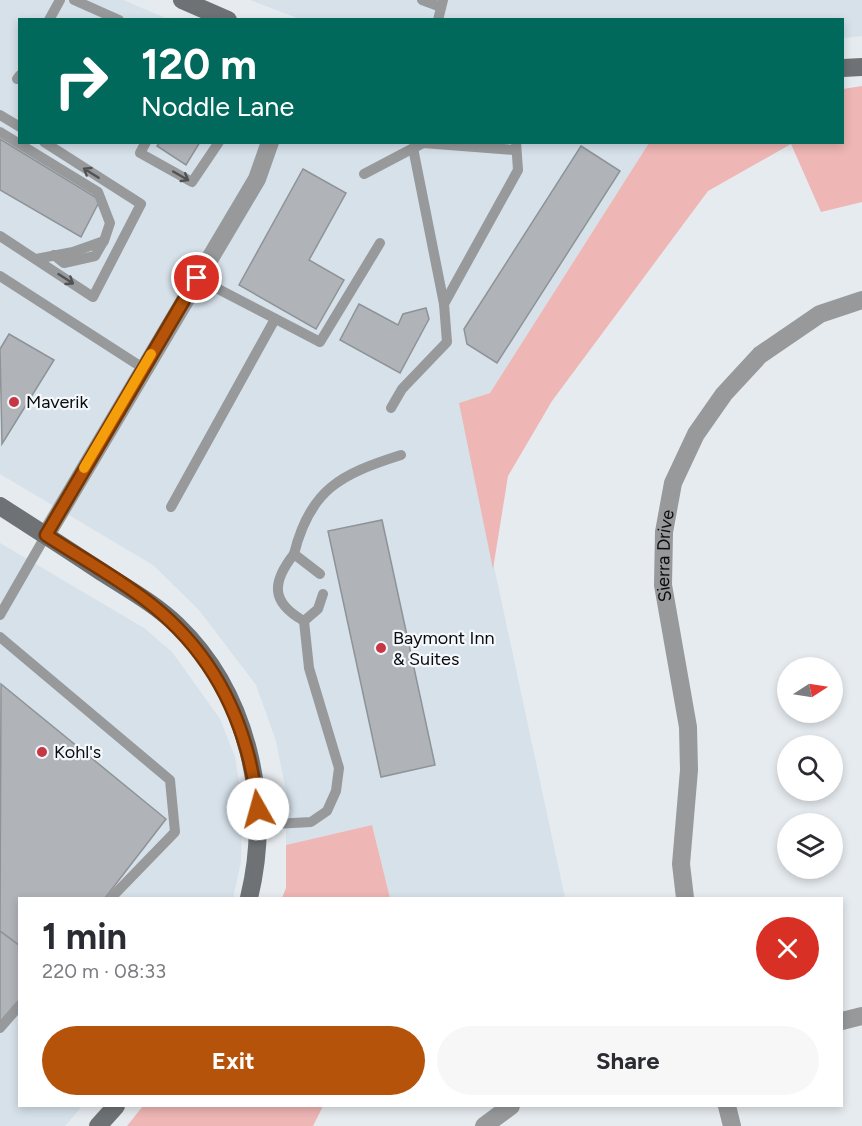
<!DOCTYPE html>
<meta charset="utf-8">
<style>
:root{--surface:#fff;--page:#f7f7f7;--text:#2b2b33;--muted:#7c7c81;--accent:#b45309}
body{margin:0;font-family:Figtree,sans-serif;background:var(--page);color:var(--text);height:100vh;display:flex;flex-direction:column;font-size:22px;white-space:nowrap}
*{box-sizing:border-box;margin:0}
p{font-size:20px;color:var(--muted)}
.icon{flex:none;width:33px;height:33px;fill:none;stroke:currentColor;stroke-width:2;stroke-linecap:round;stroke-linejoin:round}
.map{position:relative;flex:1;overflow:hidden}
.details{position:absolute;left:18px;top:897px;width:825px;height:210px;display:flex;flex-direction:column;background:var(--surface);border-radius:0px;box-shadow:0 3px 9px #0003}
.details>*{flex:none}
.guide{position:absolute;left:18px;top:18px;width:826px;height:126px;border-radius:0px;box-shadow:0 3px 9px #0003;background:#00695c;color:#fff;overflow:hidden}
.needle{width:39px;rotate:78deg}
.controls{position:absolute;left:777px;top:657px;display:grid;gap:12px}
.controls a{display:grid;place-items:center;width:66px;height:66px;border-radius:50%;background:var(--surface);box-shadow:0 3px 9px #0003;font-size:30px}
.pin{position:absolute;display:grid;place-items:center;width:51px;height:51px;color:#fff;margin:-26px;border:3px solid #fff;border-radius:50%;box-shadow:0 2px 6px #0007}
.me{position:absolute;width:66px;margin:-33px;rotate:353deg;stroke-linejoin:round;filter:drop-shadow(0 0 4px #0008)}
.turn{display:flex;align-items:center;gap:21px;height:126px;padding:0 24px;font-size:27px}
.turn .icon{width:78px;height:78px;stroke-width:2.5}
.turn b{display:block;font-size:42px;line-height:51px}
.round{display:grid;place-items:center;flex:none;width:63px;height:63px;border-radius:32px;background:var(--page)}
.headline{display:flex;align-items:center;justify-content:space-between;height:102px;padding:0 24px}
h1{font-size:36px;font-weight:700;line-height:45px}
.action{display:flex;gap:12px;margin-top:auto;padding:12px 24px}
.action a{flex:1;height:69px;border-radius:36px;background:var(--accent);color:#fff;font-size:24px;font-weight:700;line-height:69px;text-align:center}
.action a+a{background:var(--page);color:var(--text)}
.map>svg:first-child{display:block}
</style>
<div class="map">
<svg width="862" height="1126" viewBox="0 0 862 1126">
<rect width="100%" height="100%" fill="#e6ebef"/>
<g fill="#d6e1ea">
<path d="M0,0H123L168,19L20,20V142L649,143L490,393L459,403L565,898H390L372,825L286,845V791L276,741L256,685L199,610L153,565L0,474Z"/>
<path d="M250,0H862V36L843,38V20L300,19Z"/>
<path d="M0,543L144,628L172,652L220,719L235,757L242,801L241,862L233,898H20V1106H82L65,1126H0Z"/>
</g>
<g fill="#eeb6b4">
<path d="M862,86V202L821,212L791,144L708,191L552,401L508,476L493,569L459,403L490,393L649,143L843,142V89Z"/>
<path d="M372,825L390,898H282L286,888V845Z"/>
<path d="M143,1106H323L313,1126H127Z"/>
</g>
<g fill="#b0b4b9" stroke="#8e9397" stroke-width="1.5">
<path d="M0,139L100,200L81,237L0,190Z"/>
<path d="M160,142H200L186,165L157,146Z"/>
<path d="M581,146L620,171L497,363L467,344L464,329Z"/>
<path d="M303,169L346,193L309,260L344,280L316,329L239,285Z"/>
<path d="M359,304L398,325L403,314L426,308L429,319L400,373L340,340Z"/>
<path d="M9,334L54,360L2,444L0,349Z"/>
<path d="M382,520L435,765L381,777L328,531Z"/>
<path d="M1,684L166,819L105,898H20V946L0,931Z"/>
<path d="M0,931L20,946V1003L0,1025Z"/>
</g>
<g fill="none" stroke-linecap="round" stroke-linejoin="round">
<g stroke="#97999b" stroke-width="10">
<path d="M74,0L119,20"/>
<path d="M422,0L441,7"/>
<path d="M49,20L60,0"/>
<path d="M438,20L443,0"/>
<path d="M17,79L20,75"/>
<path d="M0,115L20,127"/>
<path d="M0,132L98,192L110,223L104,241L73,252L36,259"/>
<path d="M146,142L140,153L192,182L219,142"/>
<path d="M413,148L444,304"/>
<path d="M364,174L423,143L515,150"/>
<path d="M0,236L93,297L141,204L44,142"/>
<path d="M54,255L64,263L95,256L103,242"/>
<path d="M0,276L143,368"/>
<path d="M197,278L320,342L380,243"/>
<path d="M391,408L402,389L447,342L444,304L518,170L516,142"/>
<path d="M171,507L275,319"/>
<path d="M294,554C272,582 270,602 304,621"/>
<path d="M320,574L294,554C310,489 341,474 401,455"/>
<path d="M0,615L46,535"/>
<path d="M0,637L170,780L175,832L111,898"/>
<path d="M256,825L311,822L327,811L336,791L339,768L309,668L304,621L318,609L323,594"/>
<path d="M0,1028L20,1005"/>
</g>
<g stroke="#97999b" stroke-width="18">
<path d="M46,535L257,179L270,142"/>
<path id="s1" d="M685,898L681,864L689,770L688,727L663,585L664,532L673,483L696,434L724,394L760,355L820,314L862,300"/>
<path d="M842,1021L862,1016"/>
<path d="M727,1106L732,1126"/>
<path d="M484,1126L511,1106"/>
</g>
<g stroke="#6f7275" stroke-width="18">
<path d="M182,0L228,20"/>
<path d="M843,68L862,67"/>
<path d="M0,506C34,528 69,550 103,573C128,589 155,604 177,625C249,694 272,804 249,898"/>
<path d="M98,1126L116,1106"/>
</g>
</g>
<defs><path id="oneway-shaft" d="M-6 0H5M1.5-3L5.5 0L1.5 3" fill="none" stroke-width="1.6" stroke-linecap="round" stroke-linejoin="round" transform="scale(1.5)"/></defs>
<g stroke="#515254">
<use href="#oneway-shaft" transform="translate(91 173) rotate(-148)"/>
<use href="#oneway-shaft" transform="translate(181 176) rotate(30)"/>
<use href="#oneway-shaft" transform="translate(66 279) rotate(33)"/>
</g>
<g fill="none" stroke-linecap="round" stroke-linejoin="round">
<g stroke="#753606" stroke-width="15">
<path id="route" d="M197,278L46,535C81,558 120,579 152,605C217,657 249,728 258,809"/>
</g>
<use href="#route" stroke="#b45309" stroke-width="10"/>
<path stroke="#f59e0b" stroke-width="10" d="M84,468L151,354"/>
</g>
<g fill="#c63643" stroke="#f4f8fd" stroke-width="2">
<circle cx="14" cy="402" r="6"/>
<circle cx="381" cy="648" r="6"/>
<circle cx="42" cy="752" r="6"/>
</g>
<g text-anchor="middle" stroke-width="4.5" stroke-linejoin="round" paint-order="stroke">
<g font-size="18" fill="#0b0c0d" stroke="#f4f8fd" text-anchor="start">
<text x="26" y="408">Maverik</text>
<text x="393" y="644">Baymont Inn<tspan x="393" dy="21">&amp; Suites</tspan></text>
<text x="54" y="758">Kohl's</text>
</g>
<g font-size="18" fill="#0b0c0d" stroke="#f4f8fd">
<text dy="6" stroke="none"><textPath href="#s1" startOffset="345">Sierra Drive</textPath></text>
</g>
</g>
</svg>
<div class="controls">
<a><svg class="needle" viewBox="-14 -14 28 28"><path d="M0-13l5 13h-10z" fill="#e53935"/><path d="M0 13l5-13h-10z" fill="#7c7c81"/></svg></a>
<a><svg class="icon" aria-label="search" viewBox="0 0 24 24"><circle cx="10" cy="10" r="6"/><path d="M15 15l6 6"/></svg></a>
<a><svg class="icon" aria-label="layers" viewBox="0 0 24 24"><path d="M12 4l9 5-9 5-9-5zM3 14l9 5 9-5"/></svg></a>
</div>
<div class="pin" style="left:197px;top:278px;background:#d93025"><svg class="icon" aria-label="arrive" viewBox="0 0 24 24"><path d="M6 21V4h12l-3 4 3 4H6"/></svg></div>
<svg class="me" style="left:258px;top:809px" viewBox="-20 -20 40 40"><circle r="19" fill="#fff"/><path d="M0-13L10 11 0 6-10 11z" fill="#b45309"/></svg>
<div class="guide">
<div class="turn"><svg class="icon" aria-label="right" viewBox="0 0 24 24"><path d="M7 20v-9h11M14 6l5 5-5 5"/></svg><div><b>120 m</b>Noddle Lane</div></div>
</div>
<section class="details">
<div class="headline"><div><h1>1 min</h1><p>220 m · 08:33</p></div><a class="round" style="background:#d93025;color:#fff"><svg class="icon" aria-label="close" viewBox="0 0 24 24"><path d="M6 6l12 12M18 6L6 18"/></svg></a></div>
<div class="action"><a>Exit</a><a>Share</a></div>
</section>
</div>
